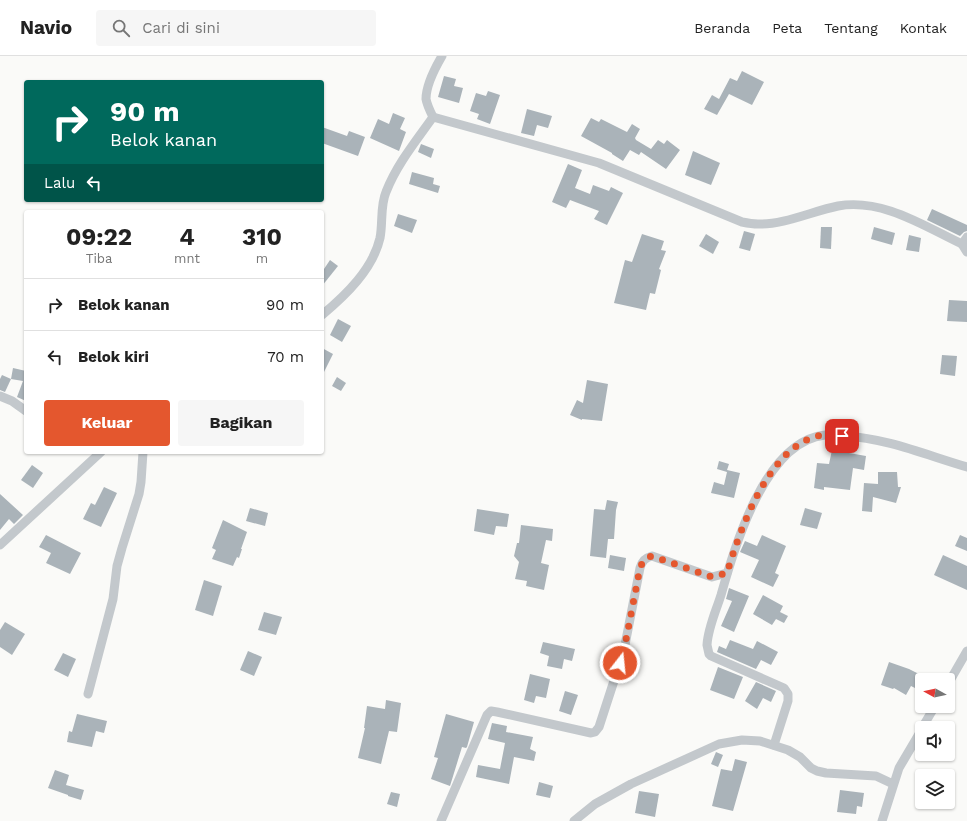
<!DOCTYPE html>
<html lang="id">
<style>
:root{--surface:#fff;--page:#f6f6f6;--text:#222;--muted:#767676;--line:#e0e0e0;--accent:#e4572e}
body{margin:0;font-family:"Work Sans",sans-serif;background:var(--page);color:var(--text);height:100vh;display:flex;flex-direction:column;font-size:15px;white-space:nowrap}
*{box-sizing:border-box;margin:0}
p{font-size:13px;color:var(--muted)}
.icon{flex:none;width:22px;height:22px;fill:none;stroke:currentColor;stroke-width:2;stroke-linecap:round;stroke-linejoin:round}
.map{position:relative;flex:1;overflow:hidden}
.side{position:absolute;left:24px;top:154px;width:300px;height:244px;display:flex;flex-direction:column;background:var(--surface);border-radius:4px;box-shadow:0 1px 3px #0004}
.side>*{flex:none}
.banner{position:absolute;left:24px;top:24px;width:300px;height:122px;border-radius:4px;box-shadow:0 1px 3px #0004;background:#00695c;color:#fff;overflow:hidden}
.needle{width:26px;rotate:278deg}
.tools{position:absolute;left:915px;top:617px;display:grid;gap:8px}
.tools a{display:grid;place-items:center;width:40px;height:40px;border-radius:4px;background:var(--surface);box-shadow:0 1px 3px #0004;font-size:20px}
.pin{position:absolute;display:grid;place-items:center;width:34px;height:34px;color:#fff;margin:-17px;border-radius:8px;box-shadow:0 2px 6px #0006}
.me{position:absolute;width:44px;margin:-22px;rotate:16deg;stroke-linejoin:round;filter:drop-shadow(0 0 3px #0008)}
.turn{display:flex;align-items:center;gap:14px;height:84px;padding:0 20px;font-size:18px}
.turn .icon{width:52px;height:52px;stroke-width:2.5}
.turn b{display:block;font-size:28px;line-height:34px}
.then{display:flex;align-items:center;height:38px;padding:0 20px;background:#0003;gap:8px;font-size:15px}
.eta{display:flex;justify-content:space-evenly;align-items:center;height:68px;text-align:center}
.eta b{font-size:24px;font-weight:700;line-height:28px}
.cta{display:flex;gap:8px;margin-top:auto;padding:8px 20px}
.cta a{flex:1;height:46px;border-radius:4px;background:var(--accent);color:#fff;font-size:16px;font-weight:700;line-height:46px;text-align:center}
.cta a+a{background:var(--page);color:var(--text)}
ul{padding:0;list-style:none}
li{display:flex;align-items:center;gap:12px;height:52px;padding:0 20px;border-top:1px solid var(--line)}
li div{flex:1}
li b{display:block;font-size:15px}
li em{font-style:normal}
header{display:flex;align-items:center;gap:24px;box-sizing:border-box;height:56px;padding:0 20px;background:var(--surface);border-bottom:1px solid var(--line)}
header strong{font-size:19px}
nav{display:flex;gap:22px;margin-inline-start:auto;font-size:14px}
.search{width:280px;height:36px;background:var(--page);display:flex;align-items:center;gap:10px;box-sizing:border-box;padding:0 14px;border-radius:4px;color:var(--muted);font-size:15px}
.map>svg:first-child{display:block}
</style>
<header>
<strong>Navio</strong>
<div class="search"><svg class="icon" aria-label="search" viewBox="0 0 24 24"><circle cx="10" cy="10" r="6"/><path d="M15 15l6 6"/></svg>Cari di sini</div>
<nav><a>Beranda</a><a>Peta</a><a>Tentang</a><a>Kontak</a></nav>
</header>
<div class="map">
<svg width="967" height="765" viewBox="0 0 967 765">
<rect width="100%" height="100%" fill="#fafaf8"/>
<g fill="#aab3b9">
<path d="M742,15L764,26L752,49L729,38L717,59L704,53L712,39L719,43L730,22L737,25Z"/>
<path d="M444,20L456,23L454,30L463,32L459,47L438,41Z"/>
<path d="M488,35L500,39L490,68L477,63L479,58L470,55L476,37L486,40Z"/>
<path d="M527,53L552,60L548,72L537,69L534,80L521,77Z"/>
<path d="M393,57L405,62L400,73L406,76L399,95L370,82L378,63L389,68Z"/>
<path d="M591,62L599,66L601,63L627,76L632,68L640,73L635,82L636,84L651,93L658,84L664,88L667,84L680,94L666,113L641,96L639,99L630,94L623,105L612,98V97L581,80Z"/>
<path d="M322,71L347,80L349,75L365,81L358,100L322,87Z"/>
<path d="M421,88L434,93L431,102L418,96Z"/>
<path d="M693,95L720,107L711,129L685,119Z"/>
<path d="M568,108L582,114L575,132L590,138L593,129L609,135L611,131L623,137L607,169L594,163L599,155L570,144L566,152L552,146Z"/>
<path d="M412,116L434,122L433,128L440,130L438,137L409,128Z"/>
<path d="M932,153L967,169V175L964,176L960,180L927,164Z"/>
<path d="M398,158L417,164L412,177L394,170Z"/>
<path d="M821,171H832L831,193L820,192Z"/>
<path d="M874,171L895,177L892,189L871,183Z"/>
<path d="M744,175L755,178L750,195L739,192Z"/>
<path d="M642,178L664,185L661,194L666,195L659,213L661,214L655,238L650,237L646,254L614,247L625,204L632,206Z"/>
<path d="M706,178L719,186L713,198L699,190Z"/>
<path d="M909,179L921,182L919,196L906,194Z"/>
<path d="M330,204L338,210L322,230V216Z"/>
<path d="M949,244L967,245V266L947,265Z"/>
<path d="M338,263L351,270L342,286L330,279Z"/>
<path d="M322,292L333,298L322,320Z"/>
<path d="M942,299L957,300L955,320L940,318Z"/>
<path d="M13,312L26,315L24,321L26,319V345L17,341L23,325L11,323Z"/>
<path d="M2,319L11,323L5,336L0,334V323Z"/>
<path d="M337,321L346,327L341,335L332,330Z"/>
<path d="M587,324L608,328L602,365L582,363V364L570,359L577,344L583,347Z"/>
<path d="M832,394L866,400L864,414L853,412L850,434L824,431V434L814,432L817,407L829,408Z"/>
<path d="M719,405L729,408L727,414L740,417L734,442L711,437L714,426L724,429L727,416L717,413Z"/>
<path d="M32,409L43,417L33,432L21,424Z"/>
<path d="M878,416H897L898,431H901L896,447L873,441L872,456L862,455L864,427L878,428Z"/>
<path d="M104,431L117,437L101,471L83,463L91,447L95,449Z"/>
<path d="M0,438L23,459L14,468L9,463L0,474Z"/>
<path d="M607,444L618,446L616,454L614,483H608L606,502L590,500L594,453L605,454Z"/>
<path d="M250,452L268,457L265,470L246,465Z"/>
<path d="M805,452L822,457L817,473L800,469Z"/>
<path d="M477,453L509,458L507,471L496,470L494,479L474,475Z"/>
<path d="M223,464L247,476L241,493H242L239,502L237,501L233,510L212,503L216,494L212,492Z"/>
<path d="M521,469L553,473L552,485L546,484L541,507L549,509L544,534L526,530L527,525L515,523L519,506L514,500L517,487H519Z"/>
<path d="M46,479L81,497L70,518L46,507L51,497L39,491Z"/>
<path d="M762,479L786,490L775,517L779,519L773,531L751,521L759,504L740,496L745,485L757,490Z"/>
<path d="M960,479L967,482V495L955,490Z"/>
<path d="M610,499L626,502L624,515L608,512Z"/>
<path d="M943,499L967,510V534L934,519Z"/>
<path d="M204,524L222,530L213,560L195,554Z"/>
<path d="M729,532L749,540L734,576L721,570L732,545L726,543Z"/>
<path d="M763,539L783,550L780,556L788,560L784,567L776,563L772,569L753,558Z"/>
<path d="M264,556L282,561L276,579L258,574Z"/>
<path d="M5,566L25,578L12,599L0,591V574Z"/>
<path d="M730,584L753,593L757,585L778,596L771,609L761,604L756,613L717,596L719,590L726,593Z"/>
<path d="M543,586L575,593L572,605L564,603L562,613L547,610L549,600L540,597Z"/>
<path d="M248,595L262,601L254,620L240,614Z"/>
<path d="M63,597L76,603L68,621L54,614Z"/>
<path d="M889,606L909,613L923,620L917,633L911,630L906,639L894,632L893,633L881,629Z"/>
<path d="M718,611L743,621L734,643L710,634Z"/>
<path d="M530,618L550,623L546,642L536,640L534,647L524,644Z"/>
<path d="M756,626L776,635L771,646L763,642L757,653L745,645Z"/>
<path d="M565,635L578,639L571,659L559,655Z"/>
<path d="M386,644L401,647L397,676L389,675L381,708L358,702L365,672H364L367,650L385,653Z"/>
<path d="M77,658L107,665L104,677L96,675L92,691L67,686L69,675L72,676Z"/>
<path d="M446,658L474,666L467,691L466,692L462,691L450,730L431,723L438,702L434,701Z"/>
<path d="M492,667L507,670L506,676L533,681L530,693L536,696L534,705L514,701L509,728L476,721L478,709L500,713L505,687L488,683Z"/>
<path d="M716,696L723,699L718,711L711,708Z"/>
<path d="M735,703L747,706L733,755L712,750L721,713L732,715Z"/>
<path d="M55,714L69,719L66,729L84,734L81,744L68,740V739L48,732Z"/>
<path d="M539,726L553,730L550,742L536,739Z"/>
<path d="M840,734L864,737L862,751L857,750L856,758L837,756Z"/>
<path d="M639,735L659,738L655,761L635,757Z"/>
<path d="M391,736L400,738L397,751L387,748Z"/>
</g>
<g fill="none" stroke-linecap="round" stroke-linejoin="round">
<g stroke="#c3c8cc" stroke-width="9">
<path d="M433,61C430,55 427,49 426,43C426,29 435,12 442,0"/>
<path d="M967,181L962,188L967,196"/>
<path d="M322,259C346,239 373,213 380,182C383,167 380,150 386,136C397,108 416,85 433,61L599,107L742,166C747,167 753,168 758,168C783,169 813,155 838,150C882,142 924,170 962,188"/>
<path d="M0,340L12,345L26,355"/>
<path d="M0,489L101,396"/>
<path d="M948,628L967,595"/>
<path d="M88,638L113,543L117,510L122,492L139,438L141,426L143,396"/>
<path d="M922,672L935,650"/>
<path d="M774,689L788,645V638L784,632L711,600L709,598L707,589C708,572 716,555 721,539C735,490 765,385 825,379C831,378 838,379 844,380C886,382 926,399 967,411"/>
<path d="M441,765L487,659L491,655L497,656L591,677L595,676L599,671L624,594L640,512C642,505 645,502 652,500L712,521L727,517"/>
<path d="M574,765L595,748L631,728L719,688L742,684L760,685L788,694L800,701L811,712L817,715L826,717L876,720L893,728"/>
<path d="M882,765L899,712L922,673"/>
</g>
</g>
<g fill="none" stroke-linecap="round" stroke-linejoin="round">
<path stroke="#e4572e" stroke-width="7" stroke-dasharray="0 12.6" d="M620,607L624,594L640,512C643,505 645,502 652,500L712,521L727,517C740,474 767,396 814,381C823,378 833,379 842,380"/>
</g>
</svg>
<div class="tools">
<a><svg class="needle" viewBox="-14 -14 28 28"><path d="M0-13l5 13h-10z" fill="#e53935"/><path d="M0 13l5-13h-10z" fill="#767676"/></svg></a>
<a><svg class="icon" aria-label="sound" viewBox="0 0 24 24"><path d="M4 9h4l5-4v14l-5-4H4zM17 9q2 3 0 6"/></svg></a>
<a><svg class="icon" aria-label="layers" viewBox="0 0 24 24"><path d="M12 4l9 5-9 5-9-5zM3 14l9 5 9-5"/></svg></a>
</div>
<div class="pin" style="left:842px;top:380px;background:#d93025"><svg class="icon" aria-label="arrive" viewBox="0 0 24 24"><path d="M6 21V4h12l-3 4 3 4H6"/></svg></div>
<svg class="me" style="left:620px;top:607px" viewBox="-20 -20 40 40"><circle r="17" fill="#e4572e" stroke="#fff" stroke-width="3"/><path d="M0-11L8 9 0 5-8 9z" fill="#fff"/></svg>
<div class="banner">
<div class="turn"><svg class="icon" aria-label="right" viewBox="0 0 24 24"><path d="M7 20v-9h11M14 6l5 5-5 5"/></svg><div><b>90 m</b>Belok kanan</div></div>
<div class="then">Lalu<svg class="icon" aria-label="left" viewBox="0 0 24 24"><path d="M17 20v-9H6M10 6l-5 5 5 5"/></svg></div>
</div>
<section class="side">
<div class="eta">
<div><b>09:22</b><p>Tiba</p></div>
<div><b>4</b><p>mnt</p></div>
<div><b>310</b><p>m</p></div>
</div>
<ul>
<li><svg class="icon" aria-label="right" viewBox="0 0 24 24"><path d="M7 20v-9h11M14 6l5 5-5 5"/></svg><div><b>Belok kanan</b></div><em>90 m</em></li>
<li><svg class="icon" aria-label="left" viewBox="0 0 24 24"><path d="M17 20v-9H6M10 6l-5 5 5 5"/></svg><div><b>Belok kiri</b></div><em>70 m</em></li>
</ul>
<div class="cta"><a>Keluar</a><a>Bagikan</a></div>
</section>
</div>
